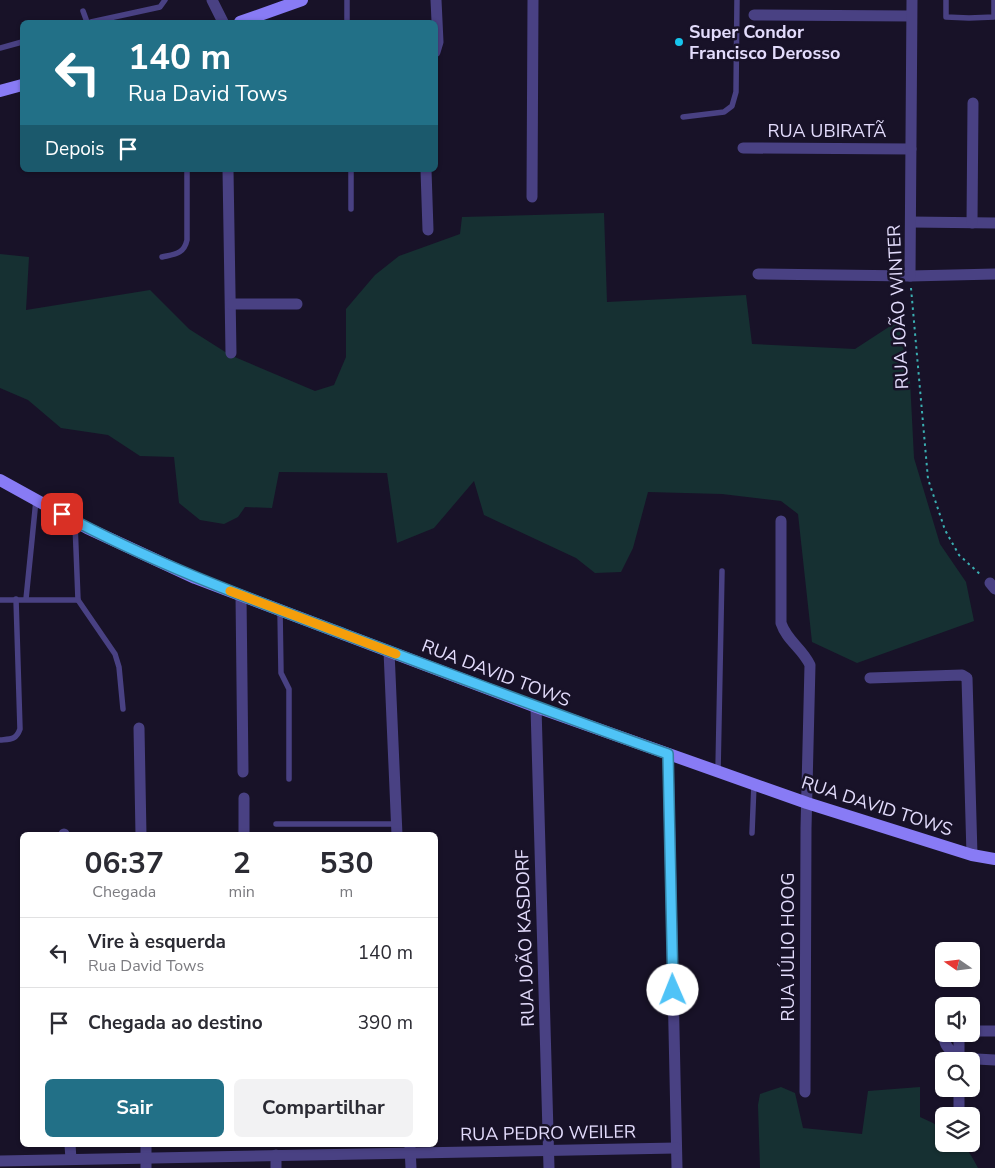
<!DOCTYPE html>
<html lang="pt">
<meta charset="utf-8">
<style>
:root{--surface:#fff;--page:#f2f2f3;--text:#2b2b33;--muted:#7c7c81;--line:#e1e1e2;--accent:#227087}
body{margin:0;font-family:"Nunito Sans",sans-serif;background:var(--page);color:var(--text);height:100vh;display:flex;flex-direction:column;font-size:19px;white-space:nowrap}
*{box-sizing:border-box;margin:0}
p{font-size:16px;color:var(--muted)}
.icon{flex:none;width:28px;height:28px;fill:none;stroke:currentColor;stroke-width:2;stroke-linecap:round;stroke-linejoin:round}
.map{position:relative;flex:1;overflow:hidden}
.drawer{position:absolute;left:20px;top:832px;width:418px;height:315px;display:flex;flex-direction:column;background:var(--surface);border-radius:8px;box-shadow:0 1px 4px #0004}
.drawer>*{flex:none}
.guide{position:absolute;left:20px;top:20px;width:418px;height:152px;border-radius:8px;box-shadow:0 1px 4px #0004;background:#227087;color:#fff;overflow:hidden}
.needle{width:32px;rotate:284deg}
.tools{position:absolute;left:935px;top:942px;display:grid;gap:10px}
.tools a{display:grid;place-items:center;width:45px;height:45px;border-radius:8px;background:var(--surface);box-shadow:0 1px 4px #0004;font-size:25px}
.pin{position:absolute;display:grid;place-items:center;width:42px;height:42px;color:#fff;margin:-21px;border-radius:10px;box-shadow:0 2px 8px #0006}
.me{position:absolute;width:55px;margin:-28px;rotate:359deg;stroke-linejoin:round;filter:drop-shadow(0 0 4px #0008)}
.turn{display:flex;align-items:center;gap:18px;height:105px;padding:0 25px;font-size:22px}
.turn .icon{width:65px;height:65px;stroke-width:2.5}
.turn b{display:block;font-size:35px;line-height:42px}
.then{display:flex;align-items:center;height:48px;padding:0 25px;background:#0003;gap:10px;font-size:19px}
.eta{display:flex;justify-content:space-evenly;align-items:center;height:85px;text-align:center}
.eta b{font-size:30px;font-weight:700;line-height:35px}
.action{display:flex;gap:10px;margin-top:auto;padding:10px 25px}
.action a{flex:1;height:58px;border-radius:8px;background:var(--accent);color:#fff;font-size:20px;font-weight:700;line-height:58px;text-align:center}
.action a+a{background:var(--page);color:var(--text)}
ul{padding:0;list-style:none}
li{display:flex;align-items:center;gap:15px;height:70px;padding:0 25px;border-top:1px solid var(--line)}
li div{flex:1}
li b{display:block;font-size:19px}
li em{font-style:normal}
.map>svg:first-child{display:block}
</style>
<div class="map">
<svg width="995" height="1168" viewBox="0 0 995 1168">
<rect width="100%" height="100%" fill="#181228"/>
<g fill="#163032">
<path d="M604,213L607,302L746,295L752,344L855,349L898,321L910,380L914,458L940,544L966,582L974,621L857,663L812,642L798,514L781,501L722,494L648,492L633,548L621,572L595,573L576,558L484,515L474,481L434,528L397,543L387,473L279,472L272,508L245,507L238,517L224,524L200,520L179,503L174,457L140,456L108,435L61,428L28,400L0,388V254L29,257L26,310L150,290L189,329L230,355L315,391L334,385L346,357V309L375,275L399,256L460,234L462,217Z"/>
<path d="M781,1087L795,1093L803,1128L862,1134L868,1091L920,1087V1117L933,1123L944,1131V1144C966,1144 968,1149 978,1168H760L758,1105L760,1094Z"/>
</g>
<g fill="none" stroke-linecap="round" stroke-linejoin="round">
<path stroke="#3aafb2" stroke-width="2" stroke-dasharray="2.5 4" stroke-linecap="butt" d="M911,288L928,479L945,530L959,555L982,576"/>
<g stroke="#494183" stroke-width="5.5">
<path d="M347,0V22"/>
<path d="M946,0V17L969,18L994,17V0"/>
<path d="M83,11L87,22"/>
<path d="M91,22L160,7L165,0"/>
<path d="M0,48L22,42"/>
<path d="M683,117L724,112L732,106L736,92L737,0"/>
<path d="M351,170V209"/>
<path d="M162,257C175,254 184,254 187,240V170"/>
<path d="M75,523L78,600L115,654L119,667L123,709"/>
<path d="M26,599L36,500"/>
<path d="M0,600H78"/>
<path d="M280,610L281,673L289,689V779"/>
<path d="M0,740C11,739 16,740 20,729L16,599"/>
<path d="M718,771L722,571"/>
<path d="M276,824H397"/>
<path d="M752,833L754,784"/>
</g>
<g stroke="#494183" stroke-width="11">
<path d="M212,0L223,22"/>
<path d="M754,15L911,16"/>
<path d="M435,52L438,42L436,0"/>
<path d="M743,148L911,149"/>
<path d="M228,170L231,353"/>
<path d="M426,170L428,230"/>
<path d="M532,197L533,0"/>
<path d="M911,222L995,223"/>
<path d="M972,223L973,103"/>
<path d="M758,274L910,276L995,274"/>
<path d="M910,276L912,0"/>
<path d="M231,304H297"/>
<path d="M781,521V623C787,641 802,648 810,665L806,828L805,1092"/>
<path d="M990,583L995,589"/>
<path d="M241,595L243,772"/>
<path d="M389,651L397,835"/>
<path d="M870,678L962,675L967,678L972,855"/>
<path d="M536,707L549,1168"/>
<path d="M139,728L141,835"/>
<path d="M668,754L677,1168"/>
<path d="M244,798V835"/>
<path d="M64,834V835"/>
<path d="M971,1031H995"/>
<path d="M945,1034C942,1045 951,1051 959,1058L995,1060"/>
<path d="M959,1061V1034"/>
<path d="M959,1089V1116"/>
<path d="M70,1145L71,1159"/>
<path d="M146,1145V1168"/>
<path d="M410,1147L411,1168"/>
<path d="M276,1155V1168"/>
<path d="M0,1161L676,1148"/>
</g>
<g stroke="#887bf5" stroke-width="12">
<path d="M240,22L302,0"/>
<path d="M0,91L22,85"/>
<path d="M0,480L87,528L195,578L536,707L807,803L972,855L995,859"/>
</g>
</g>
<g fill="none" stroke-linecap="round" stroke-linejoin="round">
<g stroke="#337fa1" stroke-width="12">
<path id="route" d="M62,514C152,563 250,599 346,635C453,675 560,716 668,754L673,990"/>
</g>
<use href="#route" stroke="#4fc3f7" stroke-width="9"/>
<path stroke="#f59e0b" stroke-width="9" d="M230,591L396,654"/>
</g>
<circle fill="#17c5ed" stroke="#181228" stroke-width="2" cx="679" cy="42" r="5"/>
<g text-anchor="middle" stroke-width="5" stroke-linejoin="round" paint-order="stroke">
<g font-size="18" font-weight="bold" fill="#e3dcfc" stroke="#181228" text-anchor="start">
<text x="689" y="38">Super Condor<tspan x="689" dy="21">Francisco Derosso</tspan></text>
</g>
<g font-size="18" fill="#e3dcfc" stroke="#181228">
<text x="827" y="137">RUA UBIRATÃ</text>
<text transform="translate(898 307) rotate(-93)" y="6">RUA JOÃO WINTER</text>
<text transform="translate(496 673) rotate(21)" y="6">RUA DAVID TOWS</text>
<text transform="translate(877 806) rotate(18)" y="6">RUA DAVID TOWS</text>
<text transform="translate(525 938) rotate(-92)" y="6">RUA JOÃO KASDORF</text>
<text transform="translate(788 947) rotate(-90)" y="6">RUA JÚLIO HOOG</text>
<text transform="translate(548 1133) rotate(-1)" y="6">RUA PEDRO WEILER</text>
</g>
</g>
</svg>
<div class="tools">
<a><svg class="needle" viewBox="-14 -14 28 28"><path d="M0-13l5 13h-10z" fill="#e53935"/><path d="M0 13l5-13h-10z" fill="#7c7c81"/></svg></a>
<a><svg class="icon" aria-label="sound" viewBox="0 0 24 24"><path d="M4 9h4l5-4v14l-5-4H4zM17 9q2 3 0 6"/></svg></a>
<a><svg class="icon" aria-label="search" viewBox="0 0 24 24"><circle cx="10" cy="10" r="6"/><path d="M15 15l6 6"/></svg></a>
<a><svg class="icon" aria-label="layers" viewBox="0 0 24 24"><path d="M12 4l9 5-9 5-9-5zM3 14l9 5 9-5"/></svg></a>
</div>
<div class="pin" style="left:62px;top:514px;background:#d93025"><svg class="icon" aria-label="arrive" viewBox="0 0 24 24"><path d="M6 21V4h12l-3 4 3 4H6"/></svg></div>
<svg class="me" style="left:673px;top:990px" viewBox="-20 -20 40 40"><circle r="19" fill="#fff"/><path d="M0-13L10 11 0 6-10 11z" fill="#4fc3f7"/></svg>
<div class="guide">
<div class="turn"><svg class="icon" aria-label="left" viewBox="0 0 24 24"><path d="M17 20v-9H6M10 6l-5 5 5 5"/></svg><div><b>140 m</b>Rua David Tows</div></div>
<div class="then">Depois<svg class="icon" aria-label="arrive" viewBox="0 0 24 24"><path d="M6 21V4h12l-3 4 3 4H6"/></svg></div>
</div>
<section class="drawer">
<div class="eta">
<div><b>06:37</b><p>Chegada</p></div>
<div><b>2</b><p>min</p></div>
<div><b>530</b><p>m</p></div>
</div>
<ul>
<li><svg class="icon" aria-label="left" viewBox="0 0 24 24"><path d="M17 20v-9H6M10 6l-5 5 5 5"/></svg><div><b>Vire à esquerda</b><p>Rua David Tows</p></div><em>140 m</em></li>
<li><svg class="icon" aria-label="arrive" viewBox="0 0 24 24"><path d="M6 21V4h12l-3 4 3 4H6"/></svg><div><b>Chegada ao destino</b></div><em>390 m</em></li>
</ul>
<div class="action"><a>Sair</a><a>Compartilhar</a></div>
</section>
</div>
